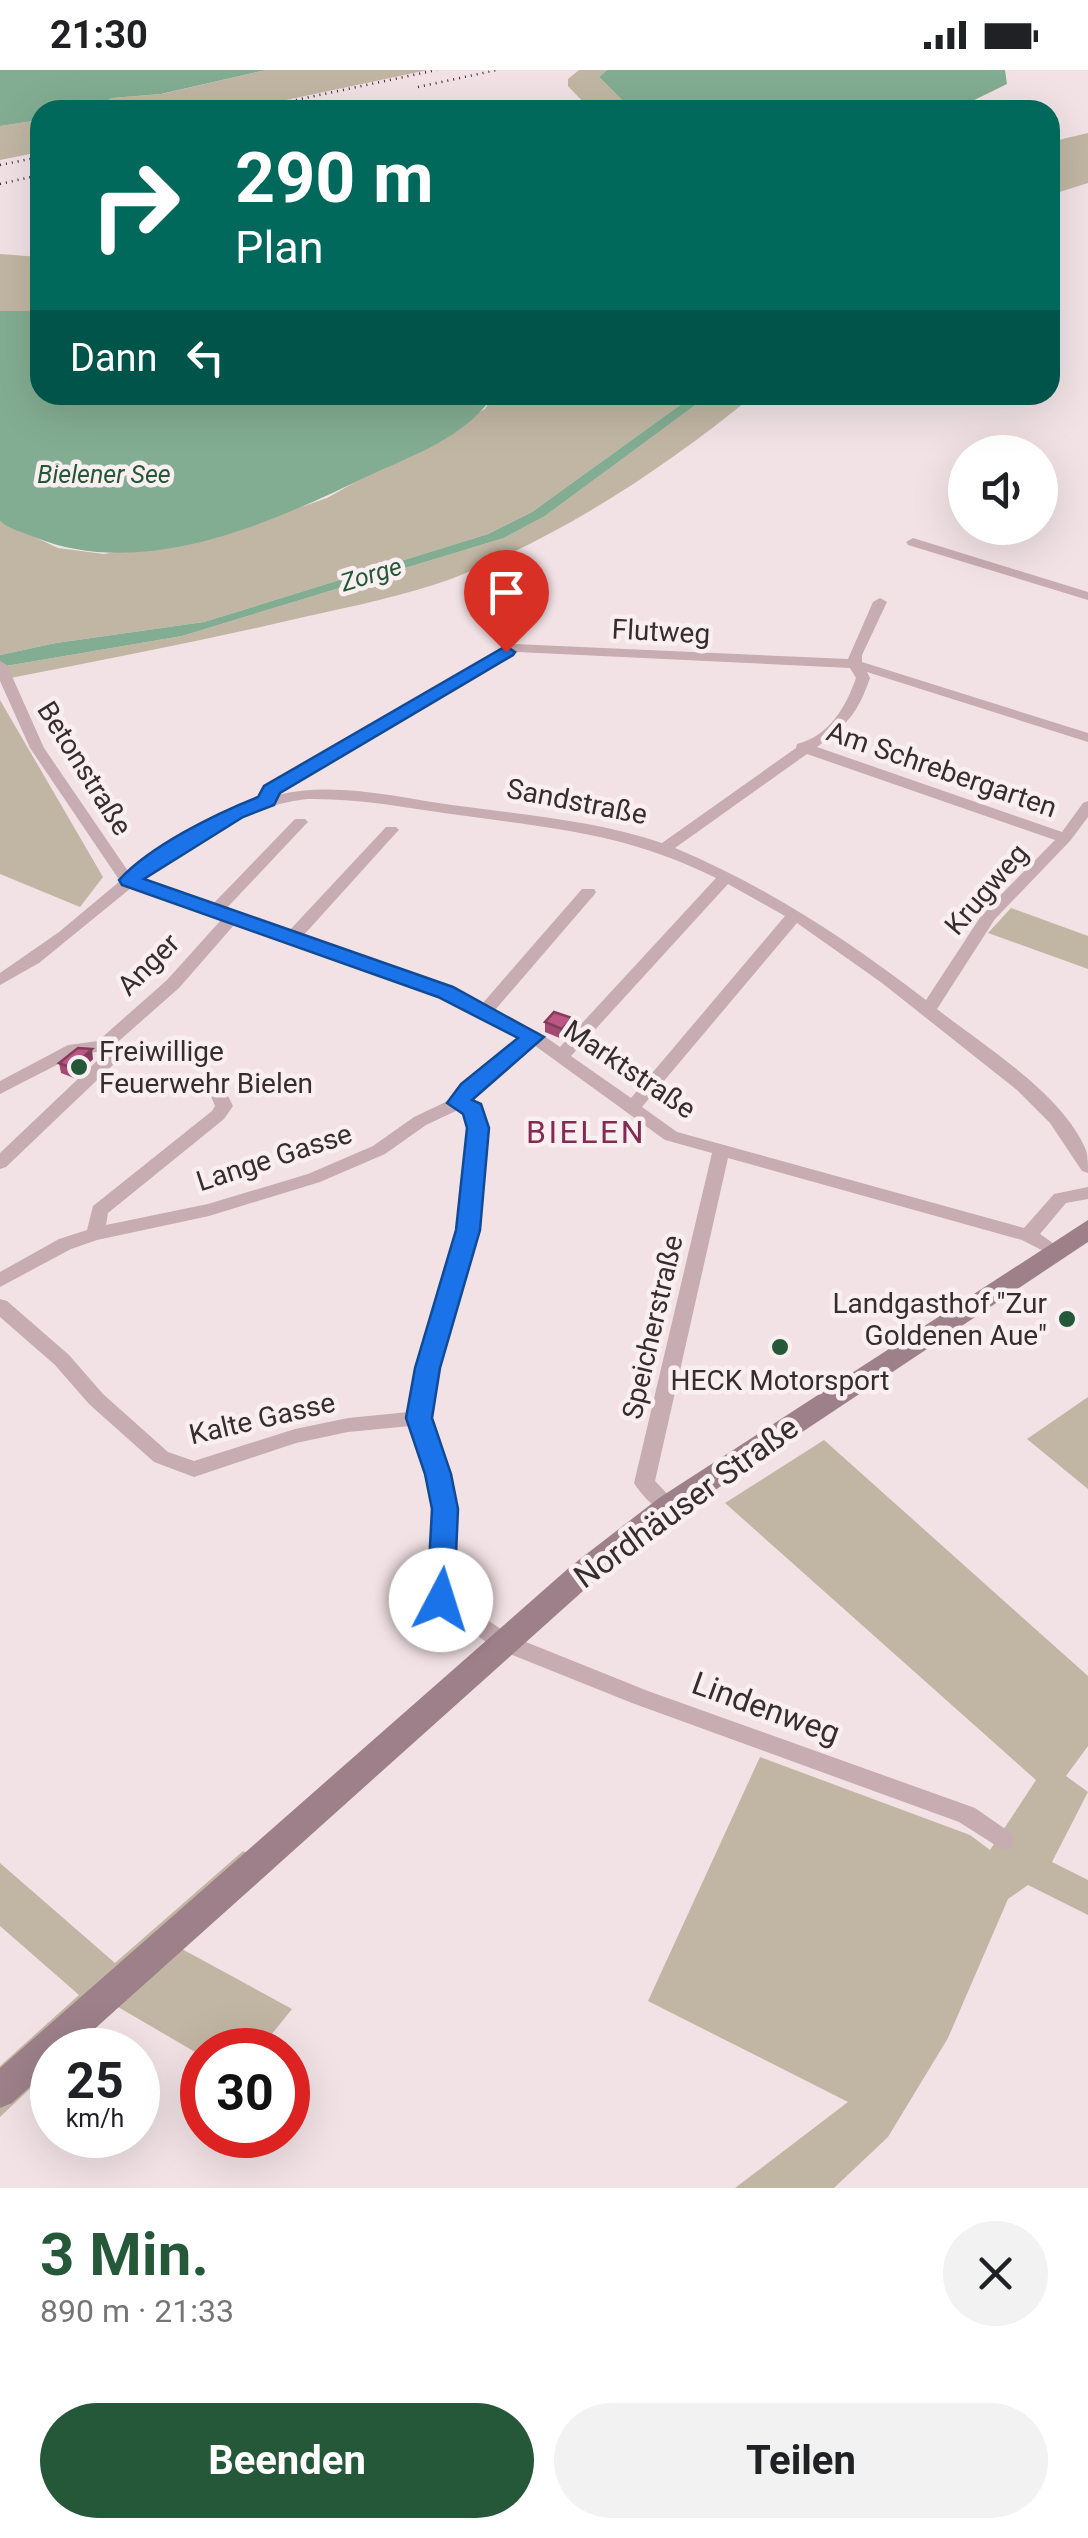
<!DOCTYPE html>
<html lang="de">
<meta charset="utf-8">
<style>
:root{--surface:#fff;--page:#f2f2f2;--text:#202124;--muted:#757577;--accent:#245838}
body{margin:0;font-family:Roboto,sans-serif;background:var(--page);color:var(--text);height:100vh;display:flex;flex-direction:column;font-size:38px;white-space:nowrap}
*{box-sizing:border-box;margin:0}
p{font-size:32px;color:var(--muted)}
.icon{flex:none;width:55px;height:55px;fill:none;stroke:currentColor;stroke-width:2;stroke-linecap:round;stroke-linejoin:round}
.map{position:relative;height:2118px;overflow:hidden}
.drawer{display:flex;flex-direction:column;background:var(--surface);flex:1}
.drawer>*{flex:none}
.guide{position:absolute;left:30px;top:30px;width:1030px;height:305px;border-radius:30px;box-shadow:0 10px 40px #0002;background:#00695c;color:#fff;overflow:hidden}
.tools{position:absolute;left:948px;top:365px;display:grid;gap:20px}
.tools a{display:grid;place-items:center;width:110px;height:110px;border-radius:50%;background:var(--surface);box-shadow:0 10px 40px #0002;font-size:50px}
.speed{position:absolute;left:30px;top:1958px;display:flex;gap:20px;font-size:50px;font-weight:700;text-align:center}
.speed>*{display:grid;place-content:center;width:130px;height:130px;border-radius:50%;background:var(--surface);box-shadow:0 10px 40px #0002;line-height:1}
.speed small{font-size:25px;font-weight:400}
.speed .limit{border:15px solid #d22;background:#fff;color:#111}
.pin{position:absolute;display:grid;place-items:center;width:85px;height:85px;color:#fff;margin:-102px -42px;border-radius:50% 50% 50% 0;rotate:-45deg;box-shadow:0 0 10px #0007}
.pin .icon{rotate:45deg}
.me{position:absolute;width:110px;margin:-55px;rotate:5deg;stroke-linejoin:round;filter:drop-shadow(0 0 8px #0008)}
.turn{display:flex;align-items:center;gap:35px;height:210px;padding:0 40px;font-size:45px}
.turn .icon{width:130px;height:130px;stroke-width:2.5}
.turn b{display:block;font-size:70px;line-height:85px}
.then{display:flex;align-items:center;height:95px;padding:0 40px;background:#0003;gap:20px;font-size:38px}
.round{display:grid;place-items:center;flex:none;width:105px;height:105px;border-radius:52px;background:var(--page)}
.headline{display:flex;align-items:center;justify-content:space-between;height:170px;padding:0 40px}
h1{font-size:60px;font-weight:700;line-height:75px;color:var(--accent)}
.cta{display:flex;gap:20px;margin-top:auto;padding:20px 40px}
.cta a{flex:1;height:115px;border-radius:60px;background:var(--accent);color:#fff;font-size:40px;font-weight:700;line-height:115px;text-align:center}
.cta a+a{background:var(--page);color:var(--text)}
.status{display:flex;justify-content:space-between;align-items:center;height:70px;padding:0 50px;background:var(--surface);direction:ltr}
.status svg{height:28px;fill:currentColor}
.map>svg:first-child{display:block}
</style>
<div class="status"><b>21:30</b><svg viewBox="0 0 49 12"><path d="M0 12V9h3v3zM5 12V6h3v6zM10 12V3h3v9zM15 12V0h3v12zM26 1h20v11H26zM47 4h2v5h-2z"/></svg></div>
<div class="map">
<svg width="1088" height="2118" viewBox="0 0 1088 2118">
<rect width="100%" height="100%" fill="#f2e2e5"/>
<g fill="#c1b6a3">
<path d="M266,0H428L239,40H89L112,28L162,24Z"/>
<path d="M579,0H607L599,7L632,40H578L586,35L568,16V9Z"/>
<path d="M40,50V82L0,90V56Z"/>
<path d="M1088,63V113L1050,125V72Z"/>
<path d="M0,184L40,187V241H0Z"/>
<path d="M494,325H694L532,442L488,464L204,552L56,573L0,585V451L58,478L104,484L255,453L327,428L485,339Z"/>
<path d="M709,325H754C662,400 562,466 451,509C404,526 353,536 304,547C203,571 102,590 0,610V597L182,566L504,468L545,446Z"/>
<path d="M0,630L103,807L80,837L0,804Z"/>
<path d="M1011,838L1088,866V899L988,863Z"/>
<path d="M1088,1327V1419L1027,1369Z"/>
<path d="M824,1370L1088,1606V1676L1066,1706L1088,1722L1052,1792L1088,1810V1845L1028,1815L1008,1829L948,1968L888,2067L834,2118H735L848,2032L648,1931L760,1687L970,1765L990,1780L1036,1710L725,1433Z"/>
<path d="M243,1781L274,1798L182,1879L292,1939L259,1980H202V1986L118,1937L72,1980H52V1998L0,2047V1996L79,1925L0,1856V1793L115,1893Z"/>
</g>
<g fill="#83ad92">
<path d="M0,0H266L161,24L112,28L89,40H40V50L0,56Z"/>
<path d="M607,0H1005L1007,14L954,40H632L599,7Z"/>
<path d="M0,241H40V325H494C463,369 415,384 368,406C269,454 142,511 34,467C22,462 9,459 0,451Z"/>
<path d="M694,325H709L545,446L504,468L182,566L0,597V585L56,573L204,552L488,464L532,442Z"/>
</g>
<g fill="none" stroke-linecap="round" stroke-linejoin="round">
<g fill="#c7acb2" fill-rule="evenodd">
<path d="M913,468L1088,522V530L908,475L906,472Z"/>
<path d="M880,528L887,532L862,585V592L1088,663V672L867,602L870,608C858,643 847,655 817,677L1062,762L1083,733L1088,731V747L1070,771L995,849L937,939C984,976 1063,1024 1086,1080C1088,1087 1088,1095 1088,1103L1082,1101L1050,1053L1017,1020L882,913L797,853L642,1037L677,1062L1024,1158L1054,1124L1088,1117V1129L1066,1133L1040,1164L1064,1181L1062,1186L1055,1187L1022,1170L728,1088L655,1411L679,1436L676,1442C660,1446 642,1426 634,1413L712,1083L665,1070L534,975L469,1031L482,1040C494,1114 470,1187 449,1257C441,1284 430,1311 429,1339C428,1365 445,1387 450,1412C458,1450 455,1488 452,1526L511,1566L648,1621L975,1738L1011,1763L1014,1770L1011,1777L1003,1780L959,1752L632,1633L495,1578L434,1536L431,1530L434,1484V1438L429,1407L410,1356L348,1362L296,1373L194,1407L154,1392L89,1334L55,1295L0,1247V1229L7,1231L69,1285L103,1324L168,1382L194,1391L295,1359L348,1348L409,1342C411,1313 422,1286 430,1258C451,1189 476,1116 465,1043L458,1040L426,1055L385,1084L320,1112L209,1146L97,1170L71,1179L0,1217V1202L59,1169L87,1160L93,1136L212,1041L215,1036L210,1024L213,1020H225L233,1036L224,1049L108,1143L106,1155L208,1134L308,1104L373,1076L414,1047L452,1029L463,1016L522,968C431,919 332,888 234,855L179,918L112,977L117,989L115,993L6,1097L0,1099V1083L100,988L97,982L78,984L0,1024V1011L68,975L98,971L167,910L221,850L131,818L39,893L0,915V903L59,862L120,811L30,678L0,611V591L7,595L44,678L130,804C170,772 211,744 260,729L266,717L515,574L848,589L873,532ZM518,582L850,598L856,608C846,637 829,666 797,674L796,678L662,773C594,750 523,745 452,735C395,727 334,711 277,725ZM807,684L1055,770L983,843L926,930C846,869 768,817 675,778ZM307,729C356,728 403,737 451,744C550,758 624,762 716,808L560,977L540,963L495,940L594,825L596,822L594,819H582L482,934L409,903L302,867L396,763L399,760L396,757H386L288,862L224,841L305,755L308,752L305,749H295L211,836L140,811C190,771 242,737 307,729ZM728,814L785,846L631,1028L571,986Z"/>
</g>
<path fill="#9d808a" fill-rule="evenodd" d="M1088,1150V1172L679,1444L593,1512L71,1980H52V1997L12,2033L0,2038V1998L571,1496L659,1428Z"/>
<g stroke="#392c31" stroke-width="2.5" stroke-dasharray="1 5" stroke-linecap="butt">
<path d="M418,17L497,0"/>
<path d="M249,40L437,0"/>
<path d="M0,95L40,87"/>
<path d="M0,114L40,105"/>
</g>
</g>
<g fill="#a34a72">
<path d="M572,948V958L562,969L545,962V952Z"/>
<path d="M93,989L74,1008L61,1003L59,993Z"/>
</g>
<g fill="#843c5c">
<path d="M572,948V958L562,969V959Z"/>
<path d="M92,979L93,989L74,1008L72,998Z"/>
</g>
<g fill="#bd5684" stroke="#843c5c" stroke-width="2.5">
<path d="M554,942L572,948L562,959L545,952Z"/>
<path d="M78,978L92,979L72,998L59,993Z"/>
</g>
<path fill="#1a73e8" stroke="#114b97" stroke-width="2.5" d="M506,576L515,582L513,585L280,723L274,735L243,747L144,809L453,917L544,967L472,1030L481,1034L489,1058L480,1160L440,1298L432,1348L451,1404L458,1439L454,1530L450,1537L441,1541L431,1537L427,1530L432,1439L425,1404L406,1348L415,1298L456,1160L467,1058L463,1044L447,1033L461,1014L518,968L438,927L122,815L119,810C150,776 215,744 258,727L264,716Z"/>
<g fill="#245838" stroke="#faeff0" stroke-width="4">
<circle cx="79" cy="997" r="10"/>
<circle cx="1067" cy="1249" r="10"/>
<circle cx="780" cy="1277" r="10"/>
</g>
<g text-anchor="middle" stroke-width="9" stroke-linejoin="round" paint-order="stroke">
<g font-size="25" font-style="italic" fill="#245838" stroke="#faeff0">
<text x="104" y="413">Bielener See</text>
<text transform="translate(371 504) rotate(-17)" y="9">Zorge</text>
</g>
<g font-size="28" fill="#392c31" stroke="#faeff0">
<text transform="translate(661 561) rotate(3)" y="10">Flutweg</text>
<text transform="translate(85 698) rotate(58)" y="10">Betonstraße</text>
<text transform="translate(942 699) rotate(19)" y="10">Am Schrebergarten</text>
<text transform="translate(577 731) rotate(11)" y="10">Sandstraße</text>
<text transform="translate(986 819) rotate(-49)" y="10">Krugweg</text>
<text transform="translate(148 894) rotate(-45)" y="10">Anger</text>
<text transform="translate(630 999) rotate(34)" y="10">Marktstraße</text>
<text transform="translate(274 1087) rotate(-18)" y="10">Lange Gasse</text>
<text transform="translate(652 1257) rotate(-77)" y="10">Speicherstraße</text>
<text transform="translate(262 1348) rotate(-13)" y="10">Kalte Gasse</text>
</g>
<g font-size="28" fill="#392c31" stroke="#faeff0" text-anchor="start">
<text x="99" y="991">Freiwillige<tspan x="99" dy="32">Feuerwehr Bielen</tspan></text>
<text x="1047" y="1243" text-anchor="end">Landgasthof "Zur<tspan x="1047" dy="32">Goldenen Aue"</tspan></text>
<text x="780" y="1320" text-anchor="middle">HECK Motorsport</text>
</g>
<g font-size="32" letter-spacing="2.5" fill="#822b53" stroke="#faeff0">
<text x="586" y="1073">BIELEN</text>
</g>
<g font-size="32" fill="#392c31" stroke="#faeff0">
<text transform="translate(686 1432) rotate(-36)" y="11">Nordhäuser Straße</text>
<text transform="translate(766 1638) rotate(20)" y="11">Lindenweg</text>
</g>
</g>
</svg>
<div class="tools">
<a><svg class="icon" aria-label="sound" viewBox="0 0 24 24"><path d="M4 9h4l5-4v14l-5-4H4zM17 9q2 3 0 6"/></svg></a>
</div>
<div class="speed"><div>25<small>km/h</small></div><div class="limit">30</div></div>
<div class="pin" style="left:506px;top:582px;background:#d93025"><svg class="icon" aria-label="arrive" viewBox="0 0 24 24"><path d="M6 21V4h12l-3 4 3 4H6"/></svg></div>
<svg class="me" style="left:441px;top:1530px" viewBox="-20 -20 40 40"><circle r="19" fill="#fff"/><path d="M0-13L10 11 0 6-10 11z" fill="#1a73e8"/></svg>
<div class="guide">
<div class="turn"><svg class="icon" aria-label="right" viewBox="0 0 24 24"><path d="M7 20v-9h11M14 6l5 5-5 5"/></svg><div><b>290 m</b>Plan</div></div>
<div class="then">Dann<svg class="icon" aria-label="left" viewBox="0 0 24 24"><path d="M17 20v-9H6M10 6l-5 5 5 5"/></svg></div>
</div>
</div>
<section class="drawer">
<div class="headline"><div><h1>3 Min.</h1><p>890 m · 21:33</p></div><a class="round"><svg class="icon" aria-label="close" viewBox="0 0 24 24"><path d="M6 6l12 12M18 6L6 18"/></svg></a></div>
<div class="cta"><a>Beenden</a><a>Teilen</a></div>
</section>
